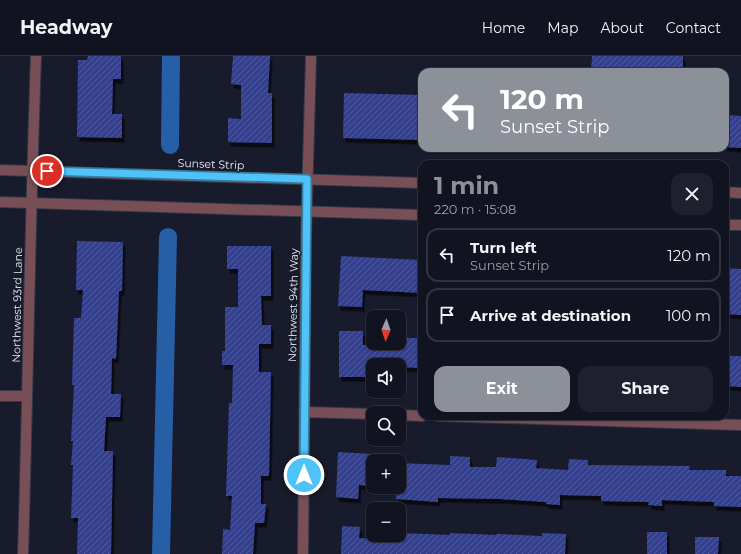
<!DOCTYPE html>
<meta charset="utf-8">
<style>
:root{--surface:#111420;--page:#1e212d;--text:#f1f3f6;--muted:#9c9ea5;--line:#30333e;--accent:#8c9099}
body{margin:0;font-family:Montserrat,sans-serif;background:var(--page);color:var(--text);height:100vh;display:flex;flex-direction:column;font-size:15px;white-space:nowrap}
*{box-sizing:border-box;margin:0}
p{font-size:13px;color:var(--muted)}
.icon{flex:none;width:22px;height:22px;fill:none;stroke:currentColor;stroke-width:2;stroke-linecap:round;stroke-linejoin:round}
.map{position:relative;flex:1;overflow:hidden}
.side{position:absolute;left:418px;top:104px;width:311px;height:260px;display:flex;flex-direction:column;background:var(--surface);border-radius:12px;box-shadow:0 1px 3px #0004,0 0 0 1px var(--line)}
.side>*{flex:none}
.top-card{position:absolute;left:418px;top:12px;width:311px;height:84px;border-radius:12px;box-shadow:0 1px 3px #0004,0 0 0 1px var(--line);background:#8c9099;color:#fff;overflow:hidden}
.needle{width:26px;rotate:182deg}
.controls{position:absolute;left:366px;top:254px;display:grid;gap:8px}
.controls a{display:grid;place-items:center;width:40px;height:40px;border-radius:8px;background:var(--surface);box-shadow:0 1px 3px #0004,0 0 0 1px var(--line);font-size:20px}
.pin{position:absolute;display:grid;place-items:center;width:34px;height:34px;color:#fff;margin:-17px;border:2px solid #fff;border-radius:50%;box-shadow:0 1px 4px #0007}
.me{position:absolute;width:44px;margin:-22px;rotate:0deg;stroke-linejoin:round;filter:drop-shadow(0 0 3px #0008)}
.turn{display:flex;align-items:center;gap:14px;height:84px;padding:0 16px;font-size:18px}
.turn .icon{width:52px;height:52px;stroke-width:2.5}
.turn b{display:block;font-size:28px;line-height:34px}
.round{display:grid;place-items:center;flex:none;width:42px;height:42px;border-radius:12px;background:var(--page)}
.head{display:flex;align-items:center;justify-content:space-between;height:68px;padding:0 16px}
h1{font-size:24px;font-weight:700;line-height:30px;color:var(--accent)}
.button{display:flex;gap:8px;margin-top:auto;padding:8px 16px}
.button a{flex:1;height:46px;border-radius:12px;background:var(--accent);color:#fff;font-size:16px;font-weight:700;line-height:46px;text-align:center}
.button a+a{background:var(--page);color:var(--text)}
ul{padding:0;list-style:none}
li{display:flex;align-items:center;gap:12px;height:54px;margin:0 8px 6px;padding:0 8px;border:2px solid var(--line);border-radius:12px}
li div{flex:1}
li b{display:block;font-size:15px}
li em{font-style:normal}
header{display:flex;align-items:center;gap:24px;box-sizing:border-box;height:56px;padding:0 20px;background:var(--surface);border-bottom:1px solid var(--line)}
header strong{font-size:19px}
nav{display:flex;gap:22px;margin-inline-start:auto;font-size:14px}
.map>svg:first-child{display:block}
</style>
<header>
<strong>Headway</strong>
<nav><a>Home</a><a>Map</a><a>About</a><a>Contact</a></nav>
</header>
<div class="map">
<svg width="741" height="498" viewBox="0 0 741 498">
<defs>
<pattern id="building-hatch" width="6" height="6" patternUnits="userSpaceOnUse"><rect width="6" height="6" fill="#353f8d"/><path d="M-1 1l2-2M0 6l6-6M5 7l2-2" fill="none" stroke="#525b9e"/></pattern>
<filter id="shadow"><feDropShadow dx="2.5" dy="4.5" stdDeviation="0" flood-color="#0009"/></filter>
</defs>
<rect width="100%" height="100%" fill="#171b2b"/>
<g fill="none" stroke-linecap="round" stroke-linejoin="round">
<g stroke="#265fa6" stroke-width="18">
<path d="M170,89L171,0"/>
<path d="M161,498L168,181"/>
</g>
</g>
<g fill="url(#building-hatch)" filter="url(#shadow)">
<path d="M88,0H121V23H113L112,58H122V82L77,81L78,4H87Z"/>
<path d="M233,0H270L268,37H272V87L228,86V62L241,63V29L231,28Z"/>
<path d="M592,0H683V16L615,11L614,16L591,15Z"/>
<path d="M344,37L422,39V84L343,82Z"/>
<path d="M725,59L741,60V92L725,91Z"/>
<path d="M77,185L123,186L122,235H119L116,303L112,302L111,338H121L120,361H106L104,395H113L111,498H77L78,462H71L73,409H71L73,385H71L74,329H72L74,262H81L83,234H76Z"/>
<path d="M227,190H271V240H261L262,269H271V288H259V316H271L269,420H261V448H266L264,467H255L253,498H222L223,473L230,474L232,440H226L229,347H232L233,309H222V295H225V251H238V213H227Z"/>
<path d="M341,200L422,204V237L363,234L362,251L338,250Z"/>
<path d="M725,212L741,213V259L726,258L727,247H725Z"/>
<path d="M339,275H363V289H400V282H422V312L400,311V309H373V321H339Z"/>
<path d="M725,300H741V331L725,330Z"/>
<path d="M338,396L373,398V430L359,429L358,443L336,441Z"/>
<path d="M450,400L470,401V411H496L497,401L537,404L536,412L568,414L569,403L588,404V409L690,410L689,414H726V420H741V451L714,450V446L662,444V450L648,449L649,446L601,445V440L560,439V449L546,448V446L500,443L438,442V446L396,443V431H399V407L450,409Z"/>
<path d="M342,470L360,471L359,482L395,484V479H399V477L450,479V477L496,479V478L542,480V477L566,478L565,498H341Z"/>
<rect x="647" y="476" width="20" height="22"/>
<path d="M695,481H719L718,498H695Z"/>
</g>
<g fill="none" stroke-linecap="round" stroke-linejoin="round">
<g stroke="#343848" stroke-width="12">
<g id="minor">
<path d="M0,340H27"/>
<path d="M304,356L373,358"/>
<path d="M399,359L422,360"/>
<path d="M438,360L741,369"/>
<path d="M23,498C28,332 30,166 36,0"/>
<path d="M303,498L306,182L311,0"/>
</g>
</g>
<g stroke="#343848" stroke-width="12">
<g id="tertiary">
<path d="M0,114L422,127"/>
<path d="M725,136L741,137"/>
<path d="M0,146L422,159"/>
<path d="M725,169H741"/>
</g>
</g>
<use href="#minor" stroke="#794f57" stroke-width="10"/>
<use href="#tertiary" stroke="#794f57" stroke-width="10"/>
</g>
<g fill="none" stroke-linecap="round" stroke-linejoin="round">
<g stroke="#337fa1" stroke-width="10">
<path id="route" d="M47,115L307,123L304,419"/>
</g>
<use href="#route" stroke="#4fc3f7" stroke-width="7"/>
</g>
<g text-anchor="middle" stroke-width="3" stroke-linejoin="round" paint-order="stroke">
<g font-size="11" fill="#e9ecf8" stroke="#171b2b">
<text transform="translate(211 108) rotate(2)" y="4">Sunset Strip</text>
<text transform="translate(17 249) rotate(-89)" y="4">Northwest 93rd Lane</text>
<text transform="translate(293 249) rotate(-89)" y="4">Northwest 94th Way</text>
</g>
</g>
</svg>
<div class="controls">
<a><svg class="needle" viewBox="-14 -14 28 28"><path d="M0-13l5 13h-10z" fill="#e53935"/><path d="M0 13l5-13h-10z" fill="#9c9ea5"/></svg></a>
<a><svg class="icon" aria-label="sound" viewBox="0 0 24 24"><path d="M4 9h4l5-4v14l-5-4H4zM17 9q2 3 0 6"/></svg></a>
<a><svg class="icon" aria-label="search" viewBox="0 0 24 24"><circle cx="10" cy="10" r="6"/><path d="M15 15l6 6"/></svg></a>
<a>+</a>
<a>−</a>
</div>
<div class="pin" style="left:47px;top:115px;background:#d93025"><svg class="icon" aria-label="arrive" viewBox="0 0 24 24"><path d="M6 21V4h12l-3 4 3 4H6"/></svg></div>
<svg class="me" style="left:304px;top:419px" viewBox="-20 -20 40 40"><circle r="17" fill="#4fc3f7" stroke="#fff" stroke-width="3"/><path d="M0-11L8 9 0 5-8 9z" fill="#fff"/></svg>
<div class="top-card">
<div class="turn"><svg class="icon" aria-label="left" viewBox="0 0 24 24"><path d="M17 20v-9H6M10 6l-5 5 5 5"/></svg><div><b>120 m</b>Sunset Strip</div></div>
</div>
<section class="side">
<div class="head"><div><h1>1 min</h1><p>220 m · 15:08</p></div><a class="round"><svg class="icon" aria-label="close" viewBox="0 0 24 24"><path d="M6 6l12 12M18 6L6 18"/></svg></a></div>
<ul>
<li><svg class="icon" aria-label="left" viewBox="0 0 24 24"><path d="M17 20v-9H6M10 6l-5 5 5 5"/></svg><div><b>Turn left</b><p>Sunset Strip</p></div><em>120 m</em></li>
<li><svg class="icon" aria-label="arrive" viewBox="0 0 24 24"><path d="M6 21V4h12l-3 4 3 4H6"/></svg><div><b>Arrive at destination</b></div><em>100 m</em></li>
</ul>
<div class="button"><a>Exit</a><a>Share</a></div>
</section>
</div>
